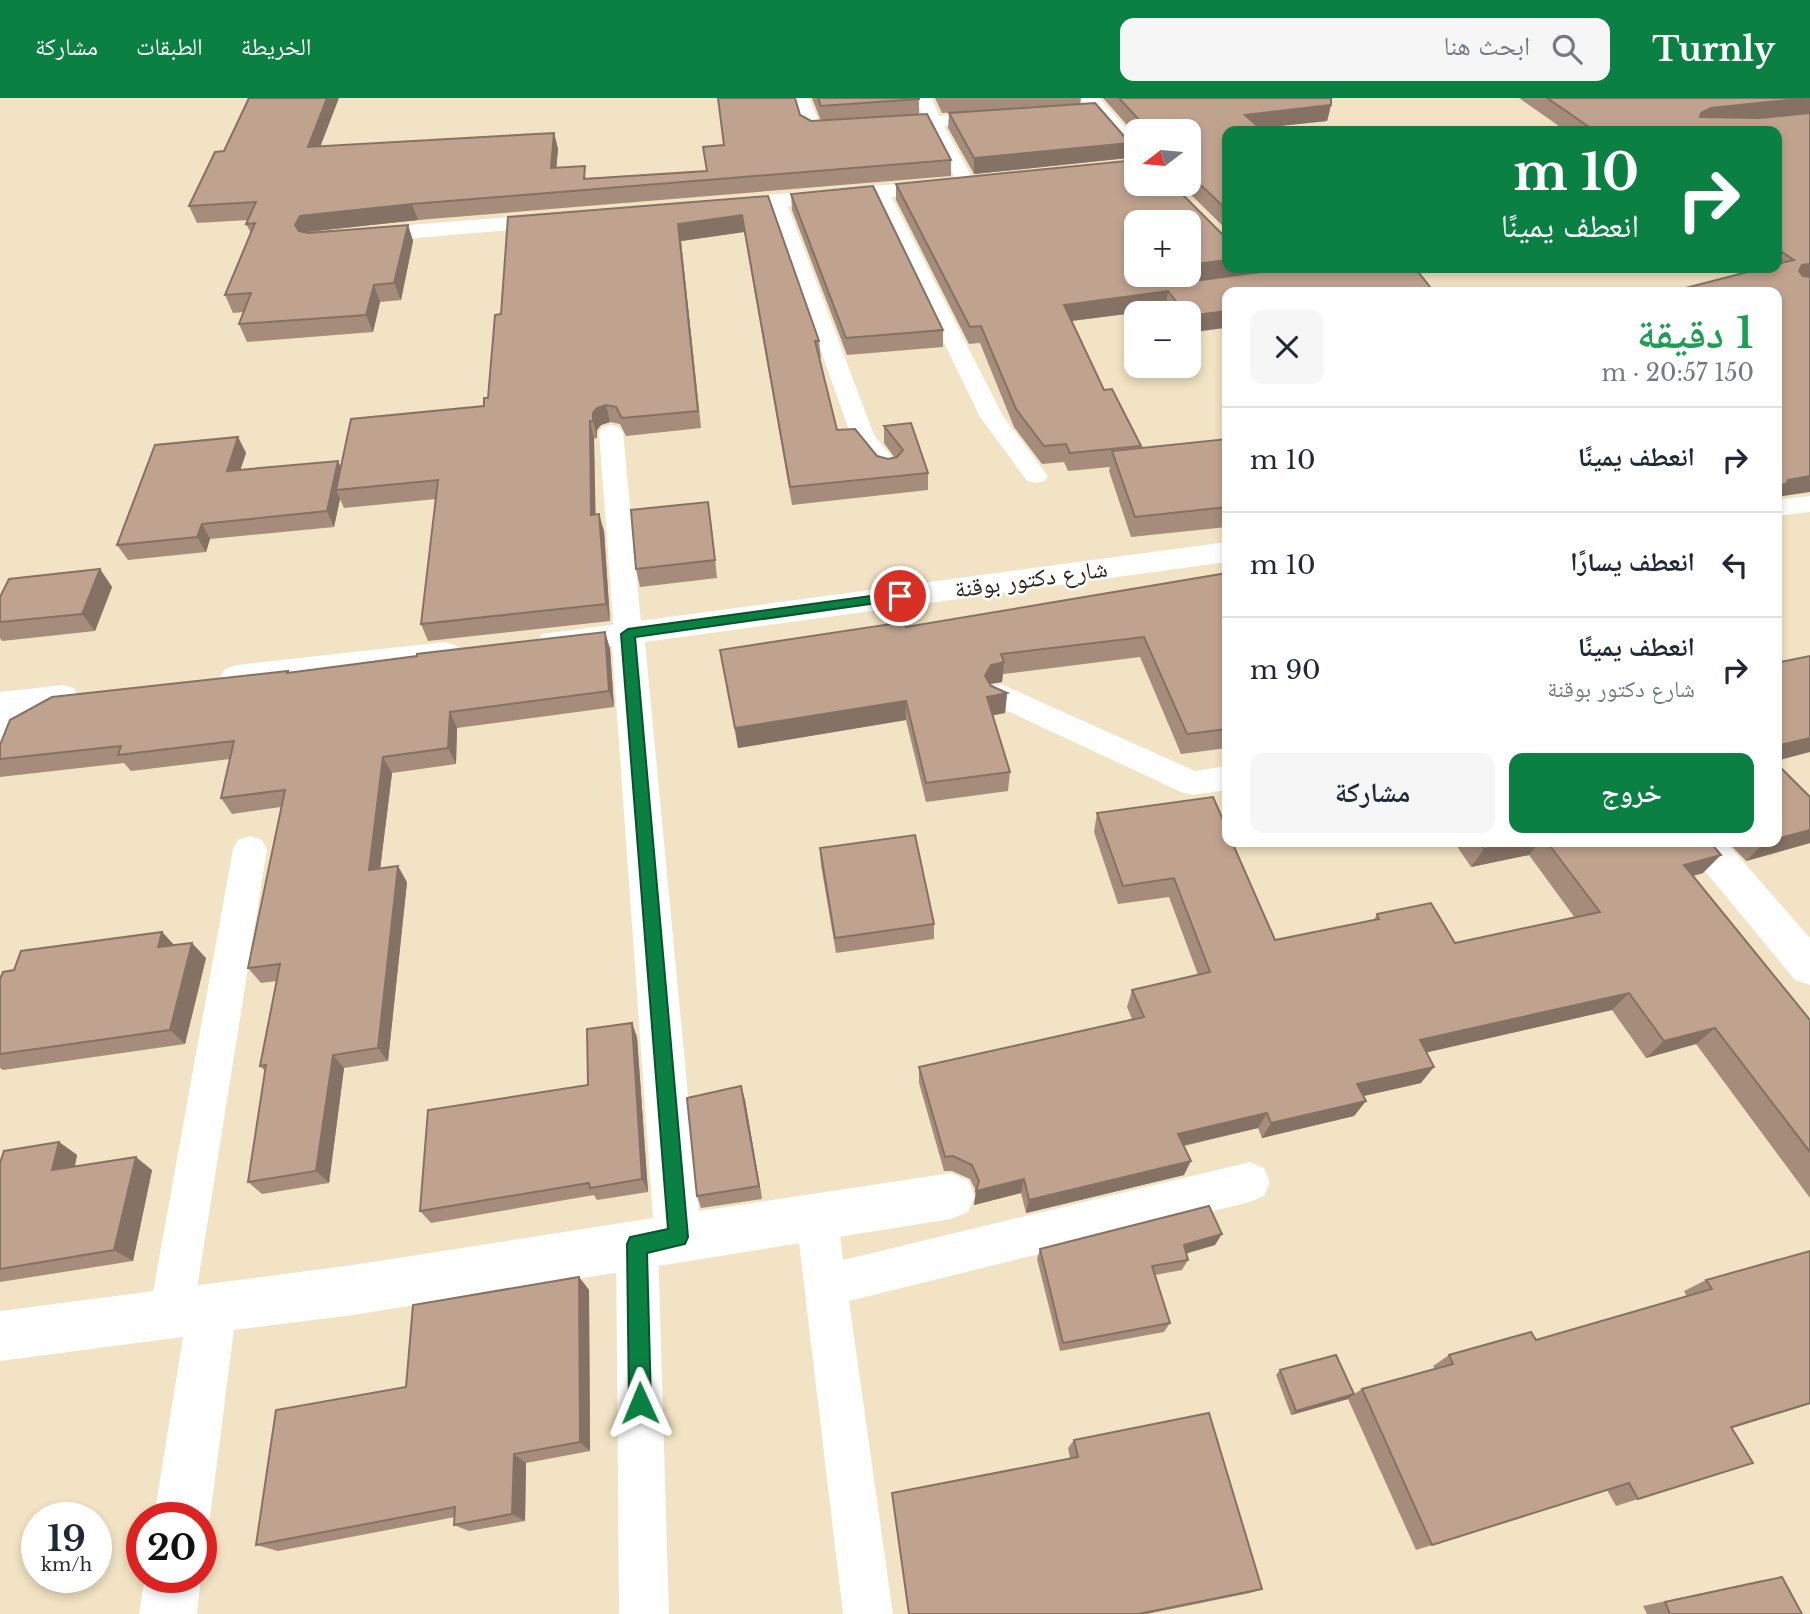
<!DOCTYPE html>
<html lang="ar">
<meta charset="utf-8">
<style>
:root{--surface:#fff;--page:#f6f6f7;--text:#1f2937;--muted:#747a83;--line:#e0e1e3;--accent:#0b8043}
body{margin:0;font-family:"Libre Baskerville","Noto Naskh Arabic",serif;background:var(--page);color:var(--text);direction:rtl;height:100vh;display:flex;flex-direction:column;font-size:26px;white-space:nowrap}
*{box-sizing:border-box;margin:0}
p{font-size:23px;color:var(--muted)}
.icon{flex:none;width:38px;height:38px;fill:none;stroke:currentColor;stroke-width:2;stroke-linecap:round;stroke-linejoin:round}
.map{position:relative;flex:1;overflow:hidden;direction:ltr}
.side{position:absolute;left:1222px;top:189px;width:560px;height:560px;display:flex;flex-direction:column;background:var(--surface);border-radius:14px;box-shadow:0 4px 10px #0003;direction:rtl}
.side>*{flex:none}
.guide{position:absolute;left:1222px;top:28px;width:560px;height:147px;border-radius:14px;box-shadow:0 4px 10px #0003;direction:rtl;background:#0b8043;color:#fff;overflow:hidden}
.needle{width:46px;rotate:254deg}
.tools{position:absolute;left:1124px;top:21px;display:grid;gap:14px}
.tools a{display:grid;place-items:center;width:77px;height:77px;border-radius:14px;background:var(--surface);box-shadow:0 4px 10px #0003;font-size:35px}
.speed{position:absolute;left:21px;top:1404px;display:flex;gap:14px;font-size:35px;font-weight:700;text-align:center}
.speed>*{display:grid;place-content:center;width:91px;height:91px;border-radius:50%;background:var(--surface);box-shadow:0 4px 10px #0003;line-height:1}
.speed small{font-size:18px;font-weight:400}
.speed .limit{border:10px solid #d22;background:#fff;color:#111}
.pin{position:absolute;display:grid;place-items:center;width:60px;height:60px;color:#fff;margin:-30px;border:4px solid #fff;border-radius:50%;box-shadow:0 2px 7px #0007}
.me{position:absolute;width:77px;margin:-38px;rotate:359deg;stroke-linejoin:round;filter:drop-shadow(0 0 5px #0008)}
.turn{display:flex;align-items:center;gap:24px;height:147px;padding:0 28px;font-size:32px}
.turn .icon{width:91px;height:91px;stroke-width:2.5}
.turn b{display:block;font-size:49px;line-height:60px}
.round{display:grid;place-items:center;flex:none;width:74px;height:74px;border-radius:14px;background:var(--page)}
.overview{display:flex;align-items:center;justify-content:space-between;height:119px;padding:0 28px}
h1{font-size:42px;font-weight:600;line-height:52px;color:#1e9e55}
.primary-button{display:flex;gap:14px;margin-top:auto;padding:14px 28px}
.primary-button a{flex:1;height:80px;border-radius:14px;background:var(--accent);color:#fff;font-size:28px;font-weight:600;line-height:80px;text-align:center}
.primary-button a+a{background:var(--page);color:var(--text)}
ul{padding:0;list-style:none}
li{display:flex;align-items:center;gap:21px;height:105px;padding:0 28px;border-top:2px solid var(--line)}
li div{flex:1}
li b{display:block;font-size:26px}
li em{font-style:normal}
header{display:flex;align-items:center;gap:42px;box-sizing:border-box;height:98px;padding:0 35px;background:var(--accent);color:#fff}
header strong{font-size:33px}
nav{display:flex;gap:38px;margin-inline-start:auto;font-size:24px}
.search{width:490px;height:63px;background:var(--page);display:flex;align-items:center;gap:18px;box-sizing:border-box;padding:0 24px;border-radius:14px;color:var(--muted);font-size:26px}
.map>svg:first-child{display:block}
</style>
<header>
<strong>Turnly</strong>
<div class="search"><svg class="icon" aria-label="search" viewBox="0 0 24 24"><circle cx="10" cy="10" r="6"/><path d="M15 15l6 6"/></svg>ابحث هنا</div>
<nav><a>الخريطة</a><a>الطبقات</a><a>مشاركة</a></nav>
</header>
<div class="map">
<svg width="1810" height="1516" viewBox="0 0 1810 1516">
<rect width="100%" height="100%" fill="#f1e3c3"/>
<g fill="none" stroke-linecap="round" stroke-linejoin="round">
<g fill="#fff" fill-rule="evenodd">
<path d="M793,0H809L820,26L923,19L916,0H932L939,18L993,14L1002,19L993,24L944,28L976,86L967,92L958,86L928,29L813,37L804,32Z"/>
<path d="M880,88L889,94L1003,318L1048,378L1045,383L1036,385L1027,383L980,319L871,94Z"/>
<path d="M777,97L786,103L874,337L900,369L897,374L888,376L879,374L851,338L768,103Z"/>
<path d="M611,327L619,329L623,334L642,535L638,542L628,545L618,542L614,535L599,334L603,329Z"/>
<path d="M1810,398V414L1776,418V402Z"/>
<path d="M1001,586L1195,673L1227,668V692L1192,697L1181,694L990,605L986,597L990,589Z"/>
<path d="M63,587L74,590L78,598L74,606L0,616V594Z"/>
<path d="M250,738L262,742L267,751L193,1216L186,1231L171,1238L156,1231L149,1216L233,751L238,742Z"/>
<path d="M1250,1064L1264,1070L1270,1084L1264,1098L1250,1104L849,1203L893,1516H843L796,1119L802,1105L817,1099L832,1105L838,1119L843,1162Z"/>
<path d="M637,1125L652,1131L658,1146L669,1516H619L616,1146L622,1131Z"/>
</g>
<g fill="#fff" fill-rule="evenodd">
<path d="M1079,0H1099L1136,41V60L1129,58Z"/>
<path d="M946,82L954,83L957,88L954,93L717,115L709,113L706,108L709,103L717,101Z"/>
<path d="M559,115L567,117L570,122L567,127L358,145L350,143L347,138L350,133L358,131Z"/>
<path d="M1227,444V464L645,544L699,1113L951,1075L968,1082L975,1098L968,1114L951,1121L353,1217L234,1232L210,1419L201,1439V1419H154L183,1239L0,1263V1213L353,1167L653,1120L612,548L554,555L542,552L537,544L542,536Z"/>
<path d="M445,544L457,548L462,556L457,564L237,591L225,587L220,579L225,571L237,567Z"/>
<path d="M53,591L65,594L70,603L65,612L22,636L13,662L0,666V616Z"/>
<path d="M1684,744H1726L1810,840V887L1795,882L1690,755Z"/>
<path d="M145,1479H201L197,1516H139Z"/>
</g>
</g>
<g fill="#a58c7b">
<path d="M812,0H919V16L951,62V78L418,122L307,134L408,127L413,143L401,202L380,204L373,234L247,244L239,226L244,214L233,215L225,197L251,135L246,126L248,122L197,125L189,108L321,48L554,35L558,51L556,70L587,80L706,73L723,47L800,17L811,23H821Z"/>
<path d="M935,0H1081L1080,6L1130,45L1128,60L974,76L948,30L949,15L1042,8L942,15Z"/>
<path d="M1103,0H1331V7L1327,23L1227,33V132L1180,86H1188V33H1136V37Z"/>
<path d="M1519,0H1810V15L1776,399V33H1566Z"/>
<path d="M896,86L1227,170H1415L1227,194V233L1224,230L1188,215H1169L1165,211L1072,223L1104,292L1141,348V350L1227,341V429L1131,439L1109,373L1110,369L1068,373L1064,364L1042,366L1014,329L980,245L969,246L896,102Z"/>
<path d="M791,96L943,232V249L847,257L792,112Z"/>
<path d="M768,98L819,243L821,260H819L837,332L877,358L888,361L895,360L884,345V328L928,375V392L792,407L744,134L681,143L701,330L626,338L620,326L610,324L601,327L597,332V340L594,341L595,416L604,433L610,523L428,543L421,526L436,401L344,410L340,401L334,429L210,441L206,454L128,462L117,447L238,339L246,355L240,372L338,363L341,369L484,308L488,300L501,216Z"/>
<path d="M711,422L717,480L640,489L636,471Z"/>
<path d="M100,471L112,489L95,533L2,543L0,540V499Z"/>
<path d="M1227,475V650L1181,656L1140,559L1003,576L1002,584L990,586L1007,595L1005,615L992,617L1010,674L1008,693L926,704L906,622L738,650L720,552L906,529Z"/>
<path d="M605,534L610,551L614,609L457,630L456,666L392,675L380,771L407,784L388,963L344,970L329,1085L262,1096L248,1084L265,973L260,968L277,883L261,885L248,870L281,709L232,716L221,700L230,661L131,673L124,665L0,679V647L288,573L289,575Z"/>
<path d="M1776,665L1810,699V745L1746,763L1728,744H1776Z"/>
<path d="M1097,715L1275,842L1374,822L1377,816L1455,845L1575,820L1529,757L1471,769L1454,744H1710L1703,775L1693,778L1810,922V1100L1696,946L1646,960L1612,912L1426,954L1421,985L1363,998L1366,1003L1354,1018L1262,1040L1258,1030L1184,1048V1077L1026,1115L1021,1095L974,1107L976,1093L970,1081L952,1073H944L919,985V969L1132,921L1127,909L1132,892L1198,877L1169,799L1118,806L1094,734Z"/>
<path d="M820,750L934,826V841L836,855L821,767Z"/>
<path d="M162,834L174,847L206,860L185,946L3,972L0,970V881Z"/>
<path d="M637,939L648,1094L597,1102L594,1097L431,1125L420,1113L588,987Z"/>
<path d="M741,988L745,1002L762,1101L701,1110L697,1098Z"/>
<path d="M59,1044L77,1057L75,1069L152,1072L133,1163L0,1184V1065Z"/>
<path d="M1215,1147L1186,1155L1188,1162L1182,1172L1155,1177L1170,1225L1164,1234L1060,1253L1037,1161L1040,1151Z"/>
<path d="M579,1179L589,1192L590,1353L526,1365L525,1423L469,1433L454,1427L455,1419L278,1453L256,1447L406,1289Z"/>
<path d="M1706,1182L1810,1306L1731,1330L1753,1365L1616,1408L1607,1392L1416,1452L1348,1301L1291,1317L1276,1277L1280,1272L1354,1296L1362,1291L1435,1271L1433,1268L1449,1257L1536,1242L1687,1199L1684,1193Z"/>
<path d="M1074,1342L1262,1491L1250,1495L1147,1516H909L892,1395L1070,1360L1068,1350Z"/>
<path d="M1782,1479L1802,1516H1647L1643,1508L1758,1483Z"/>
</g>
<g fill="#867264">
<path d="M327,0H339L314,65L308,49Z"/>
<path d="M1810,0V14L1693,31L1701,15L1711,10Z"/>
<path d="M1331,7L1327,23L1242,32L1245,17Z"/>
<path d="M554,35L558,51L555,87L551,70Z"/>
<path d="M1130,45L1128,60L974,76V60Z"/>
<path d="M412,106L418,122L306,134L302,143L295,127L300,118Z"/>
<path d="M742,117L744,134L681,143L701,330L678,126Z"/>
<path d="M408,127L413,143L401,202L394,185Z"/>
<path d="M1227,162V170H1264L1263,174L1166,188V177H1188V167Z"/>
<path d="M1810,166V180L1792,184L1802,167Z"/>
<path d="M374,187L380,204L373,234L366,217Z"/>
<path d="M1168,193L1165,211L1062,224L1064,207Z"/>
<path d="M1227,213V219L1224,230L1188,235V218Z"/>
<path d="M606,307L610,324L601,327L597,332V340L593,323V315L597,310Z"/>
<path d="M590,323L594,341L596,434L591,417Z"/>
<path d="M238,339L246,355L235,388L227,373Z"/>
<path d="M338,363L344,378L336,392L340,401L334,429L327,413Z"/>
<path d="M1810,378V394L1776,399V388L1788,382Z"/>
<path d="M599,416L604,433L610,523L606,506Z"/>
<path d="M202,426L210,441L206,454L197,439Z"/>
<path d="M100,471L112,489L95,533L82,516Z"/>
<path d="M605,534L610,551L614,609L609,593Z"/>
<path d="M1004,564L1002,584L989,586L985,578L991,567Z"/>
<path d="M1007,595L1005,615L985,619L987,599Z"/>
<path d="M906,603V622L738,650L735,630Z"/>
<path d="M450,614L457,630L456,666L448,650Z"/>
<path d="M1810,640V654L1776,663V648Z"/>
<path d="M383,659L392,675L378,788L369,772Z"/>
<path d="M1810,732V745L1746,763L1764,745L1776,744V741Z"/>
<path d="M1517,744H1539L1529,757L1471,769L1484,751Z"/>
<path d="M1721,757L1703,775L1667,785L1684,767Z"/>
<path d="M398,768L407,784L388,963L378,950Z"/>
<path d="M162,834L176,849H158Z"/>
<path d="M192,845L206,860L185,946L170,932Z"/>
<path d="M1629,895L1612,912L1407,959L1420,942Z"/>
<path d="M632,925L637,939L648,1094L642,1081Z"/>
<path d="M1715,930L1696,946L1646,960L1664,943Z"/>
<path d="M333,957L344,970L329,1085L316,1073Z"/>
<path d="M1434,969L1421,985L1346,1002L1357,986Z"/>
<path d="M741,988L745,1002L762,1101L759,1088Z"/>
<path d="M1366,1003L1354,1018L1262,1040L1271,1025Z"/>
<path d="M1267,1015L1258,1030L1172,1050L1178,1036Z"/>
<path d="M59,1044L77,1057L71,1084L52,1072Z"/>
<path d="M136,1059L152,1072L133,1163L114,1152Z"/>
<path d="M1191,1063L1184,1077L1026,1115L1029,1102Z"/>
<path d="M1024,1081L1021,1095L974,1107L976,1093Z"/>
<path d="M1222,1136L1215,1147L1178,1158L1184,1147Z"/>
<path d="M579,1179L589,1192L590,1353L580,1344Z"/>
<path d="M1354,1296L1348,1301L1291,1317L1296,1313Z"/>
<path d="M1810,1305V1306L1707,1338L1731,1329Z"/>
<path d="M514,1356L526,1365L525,1423L512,1416Z"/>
</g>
<g fill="#c0a38f" stroke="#867264" stroke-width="2">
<path d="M249,0H327L308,49L554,35L551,70L585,68L584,81L707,73L703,49L724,47L718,0H795L800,17L811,23L927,16L951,62L412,106L300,118L295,127L299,133L308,135L408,127L394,185L374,187L366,217L239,226L251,195L225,197L255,125L246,126L256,104L189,108L215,54L224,53Z"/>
<path d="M818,0H919V1L821,8Z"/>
<path d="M1119,0H1331V7L1245,17L1263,33H1227V112L1188,75V33H1140V23Z"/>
<path d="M1547,0H1806L1711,10L1701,15L1700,19L1759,20L1810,15V166L1802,167L1799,173L1803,178L1810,179V378L1788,382L1786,386L1776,388V194H1670L1763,170H1776V166L1794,162L1776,150V33H1595Z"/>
<path d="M1095,5L1130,45L974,60L949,15Z"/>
<path d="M1136,62V86H1172L1222,136L1227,137V162L1188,167V124H1136V177H1166L1170,183L1179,185L1275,172L1277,170H1415L1434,194H1227V213L1188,218V215H1185L1168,193L1064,207L1104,292L1112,291L1141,348L1070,355L1066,346L1044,348L1016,311L981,228L970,229L896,86Z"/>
<path d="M873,88L943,232L846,240L791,96Z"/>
<path d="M768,98L819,243H815L837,332L855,331L877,358L888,361L897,359L903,352L884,328L911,325L928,375L790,389L742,117L678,126L698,313L622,320L616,309L606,307L597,310L593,315V323H590L591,417L599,416L606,506L421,526L438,382L336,392L351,321L484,308V300H488L495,217L501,216L508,119Z"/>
<path d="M238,339L227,373L338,363L327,413L202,426L197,439L117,447L155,347Z"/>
<path d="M1227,341V409L1135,419L1112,353Z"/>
<path d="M708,404L715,462L636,471L631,412Z"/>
<path d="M100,471L82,516L0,524V499L9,481Z"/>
<path d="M1227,475V631L1187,636L1144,539L1001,556L1004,564L991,567L985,578L991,588L1007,595L987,599L1010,674L926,685L906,603L735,630L720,552L904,524L906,529Z"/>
<path d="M605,534L609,593L450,614L448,650L383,659L369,772L398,768L378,950L333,957L316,1073L248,1084L266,967L260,968L280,866L248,870L285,692L221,700L234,643L118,657L121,648L0,661V647L10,622L52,599L288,573L287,575L417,558V556Z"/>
<path d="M1810,558V640L1776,648V565Z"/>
<path d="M1776,665L1810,699V732L1776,741Z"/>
<path d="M1213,699L1227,731V744H1232L1275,842L1379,821L1377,816L1431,805L1455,845L1600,814L1547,744H1710L1721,757L1684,767L1810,922V1054L1715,930L1664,943L1629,895L1420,942L1434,969L1357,986L1366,1003L1271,1025L1267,1015L1178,1036L1191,1063L1029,1102L1024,1081L976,1093L979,1083L972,1067L953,1058L945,1059L919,969L1144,919L1132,892L1210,874L1174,780L1123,788L1097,715Z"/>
<path d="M915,737L934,826L835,840L820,750Z"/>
<path d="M1479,744H1517L1484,751Z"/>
<path d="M162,834L158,849L192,845L170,932L0,956V881L3,874L14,872L21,853Z"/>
<path d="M632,925L642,1081L590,1090L589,1085L420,1113L428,1012L588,987L587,931Z"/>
<path d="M741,988L759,1088L697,1098L687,1000Z"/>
<path d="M59,1044L52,1072L136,1059L114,1152L0,1171V1065L4,1053Z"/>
<path d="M1209,1108L1222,1136L1184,1147L1188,1162L1152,1168L1170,1225L1063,1245L1040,1151Z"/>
<path d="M1810,1153V1305L1731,1329L1753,1365L1638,1401L1629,1385L1432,1447L1362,1291L1453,1266L1449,1257L1531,1234L1536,1242L1712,1191L1706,1182Z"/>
<path d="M579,1179L580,1344L514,1356L512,1416L454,1427L455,1409L256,1447L276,1312L406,1289L413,1207Z"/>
<path d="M1336,1257L1354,1296L1296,1313L1280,1272Z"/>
<path d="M1209,1315L1262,1491L1138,1516H909L892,1395L1078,1359L1074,1342Z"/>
<path d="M1782,1479L1802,1516H1670L1665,1504Z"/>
</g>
<path fill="#0b8043" stroke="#07532c" stroke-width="2" d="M900,494L907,498L905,501L635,539L688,1139L685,1146L647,1155L651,1305L648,1312L640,1315L632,1312L629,1305L627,1146L630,1139L668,1131L621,536L628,531Z"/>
<g text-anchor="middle" stroke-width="5" stroke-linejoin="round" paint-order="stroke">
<g font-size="24" fill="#2b261a" stroke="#fff">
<text transform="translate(1031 481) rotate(-8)" y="8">شارع دكتور بوقنة</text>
</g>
</g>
</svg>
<div class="tools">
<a><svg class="needle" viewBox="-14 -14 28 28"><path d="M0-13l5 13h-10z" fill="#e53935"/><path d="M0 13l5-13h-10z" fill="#747a83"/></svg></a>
<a>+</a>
<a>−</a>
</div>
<div class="speed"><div>19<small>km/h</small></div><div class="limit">20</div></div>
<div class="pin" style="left:900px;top:498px;background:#d93025"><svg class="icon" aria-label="arrive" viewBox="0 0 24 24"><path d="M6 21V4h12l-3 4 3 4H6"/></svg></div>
<svg class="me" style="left:640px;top:1305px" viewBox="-20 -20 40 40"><path d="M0-17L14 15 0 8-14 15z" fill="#0b8043" stroke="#fff" stroke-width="4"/></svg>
<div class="guide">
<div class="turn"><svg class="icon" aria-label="right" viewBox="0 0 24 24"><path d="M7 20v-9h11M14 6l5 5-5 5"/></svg><div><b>10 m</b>انعطف يمينًا</div></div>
</div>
<section class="side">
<div class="overview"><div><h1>1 دقيقة</h1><p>150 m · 20:57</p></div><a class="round"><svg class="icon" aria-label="close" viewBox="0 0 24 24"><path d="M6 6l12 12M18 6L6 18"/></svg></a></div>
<ul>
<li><svg class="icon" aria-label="right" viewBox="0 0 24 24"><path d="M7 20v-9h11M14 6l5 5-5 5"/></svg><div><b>انعطف يمينًا</b></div><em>10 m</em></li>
<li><svg class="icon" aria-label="left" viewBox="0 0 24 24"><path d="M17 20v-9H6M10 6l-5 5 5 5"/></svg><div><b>انعطف يسارًا</b></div><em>10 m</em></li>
<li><svg class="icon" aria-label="right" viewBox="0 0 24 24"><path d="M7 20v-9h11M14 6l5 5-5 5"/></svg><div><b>انعطف يمينًا</b><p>شارع دكتور بوقنة</p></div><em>90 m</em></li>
</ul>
<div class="primary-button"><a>خروج</a><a>مشاركة</a></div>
</section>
</div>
